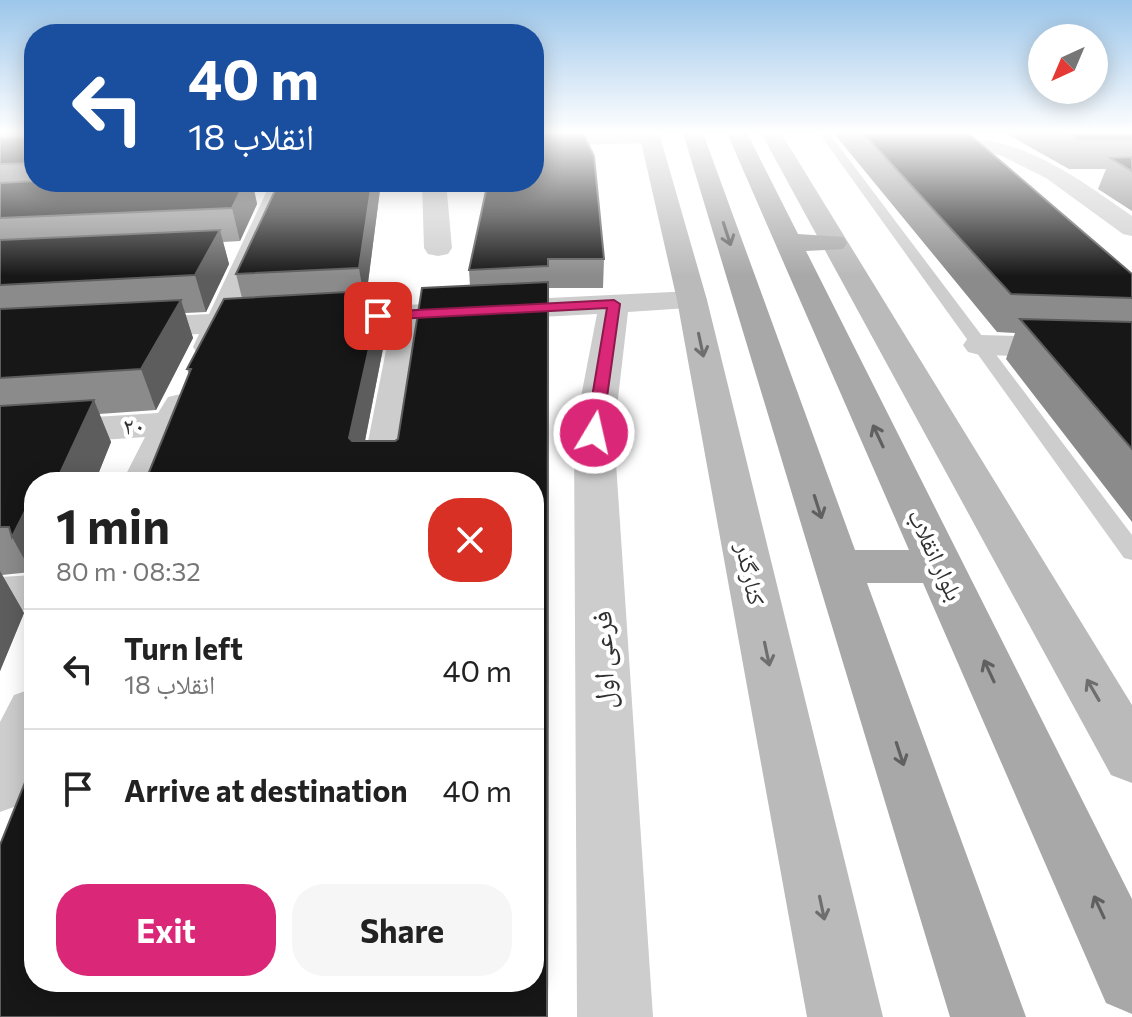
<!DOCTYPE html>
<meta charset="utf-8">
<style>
:root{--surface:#fff;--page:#f6f6f6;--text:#222;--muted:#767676;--line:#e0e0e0;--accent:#db2777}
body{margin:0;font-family:Commissioner,"Noto Naskh Arabic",sans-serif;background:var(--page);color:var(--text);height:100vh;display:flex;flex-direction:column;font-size:30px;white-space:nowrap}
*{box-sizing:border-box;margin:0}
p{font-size:26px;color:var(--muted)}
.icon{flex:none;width:44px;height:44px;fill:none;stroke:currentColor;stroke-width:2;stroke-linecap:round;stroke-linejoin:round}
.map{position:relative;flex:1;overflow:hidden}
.panel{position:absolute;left:24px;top:472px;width:520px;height:520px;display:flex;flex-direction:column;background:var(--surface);border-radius:32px;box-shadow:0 4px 20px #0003}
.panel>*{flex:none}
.banner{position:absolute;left:24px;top:24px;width:520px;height:168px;border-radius:32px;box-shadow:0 4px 20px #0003;background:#1a4fa0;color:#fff;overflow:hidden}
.needle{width:52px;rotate:224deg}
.fabs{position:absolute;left:1028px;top:24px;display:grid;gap:16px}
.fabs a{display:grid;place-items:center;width:80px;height:80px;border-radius:50%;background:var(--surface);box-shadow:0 4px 20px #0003;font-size:40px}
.pin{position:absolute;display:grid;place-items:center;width:68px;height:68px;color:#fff;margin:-34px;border-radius:16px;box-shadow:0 4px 12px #0006}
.me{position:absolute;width:88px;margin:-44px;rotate:9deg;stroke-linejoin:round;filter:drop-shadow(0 0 6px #0008)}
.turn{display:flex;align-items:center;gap:28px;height:168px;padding:0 32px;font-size:36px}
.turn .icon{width:104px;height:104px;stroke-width:2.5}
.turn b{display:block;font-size:56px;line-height:68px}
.round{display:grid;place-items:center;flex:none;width:84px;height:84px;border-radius:32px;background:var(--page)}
.headline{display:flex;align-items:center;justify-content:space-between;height:136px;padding:0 32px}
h1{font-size:48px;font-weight:700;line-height:60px}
.action{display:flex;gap:16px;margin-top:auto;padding:16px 32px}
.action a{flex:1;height:92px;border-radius:32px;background:var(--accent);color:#fff;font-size:32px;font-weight:700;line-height:92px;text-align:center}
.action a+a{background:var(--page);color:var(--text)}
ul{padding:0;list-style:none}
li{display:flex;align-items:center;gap:24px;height:120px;padding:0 32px;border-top:2px solid var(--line)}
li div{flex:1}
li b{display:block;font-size:30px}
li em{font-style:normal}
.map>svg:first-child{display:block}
</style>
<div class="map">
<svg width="1132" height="1017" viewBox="0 0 1132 1017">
<rect width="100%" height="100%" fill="#fff"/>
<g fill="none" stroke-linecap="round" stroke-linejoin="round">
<path fill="#cdcdcd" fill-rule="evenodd" d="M819,133H829L1132,535V560L1124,558Z"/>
<g fill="#cdcdcd" fill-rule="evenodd">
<path d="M988,140C1044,152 1086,184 1132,216V236L1123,234L1046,178L1002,156L988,152L1013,177L1010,182H994L958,147L969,141Z"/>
<path d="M271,182H295L241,313L692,291L703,293L707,300L703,307L628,312L614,433L653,1017H577L574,433L597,314L424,323L402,482H360L391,325L233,333L222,354L210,357L198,354L193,347L199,334L131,338L119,335L115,328L119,321L131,318L209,314Z"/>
<path d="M422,182H446L452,248L448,254L438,256L428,254L424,248Z"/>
<path d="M980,335L1132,339V359L980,355L968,352L963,345L968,338Z"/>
<path d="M181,394L194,397L200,405L164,482H122L145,437L0,447V423L158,413L168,397Z"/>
<path d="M34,575V609L0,613V577Z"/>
<path d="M34,688V777L22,804L0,812V722L14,695Z"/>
</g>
<path fill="#cdcdcd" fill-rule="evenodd" d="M657,133L659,137L656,141L649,143L534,146V134Z"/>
<g fill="#bababa" fill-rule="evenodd">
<path d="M639,133H659L707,300L883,1017H807L677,300Z"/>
<path d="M761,133H781L1132,705V783L1111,775Z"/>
</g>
<path fill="#a8a8a8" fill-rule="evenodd" d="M683,133H703L855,550H909L727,133H747L798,234L843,237L847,243L843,249L806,251L1132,899V1014L1106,1003L923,583H867L1026,1017H950Z"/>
</g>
<g fill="#8b8b8b">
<path d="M0,133H34V182H268L253,184L257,204L240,241L223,242L229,264L206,312L185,313L193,338L156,410L99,414L111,442L95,482H34V577L31,572L2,575L24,613L0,671Z"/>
<path d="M836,133H968L1132,274V522L1006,359L1015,333L997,332L836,136Z"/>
<path d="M1005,133H1132V211L1098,189L1106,169H1069Z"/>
<path d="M279,182H381L367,291L387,328L365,441H395L398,439L470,286L469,270L514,186L513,182H534L604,259L603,288H549L548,1017L145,482L189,374L187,369L242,298L236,274Z"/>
</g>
<g fill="#5d5d5d">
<path d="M245,182H252L257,204L240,241L232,208Z"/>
<path d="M372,182H381L365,305L359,268Z"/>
<path d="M220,230L229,264L206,312L195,275Z"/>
<path d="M382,290L387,328L357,481L349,438Z"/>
<path d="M181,300L193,338L156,410L141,369Z"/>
<path d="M549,320L548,1017H547Z"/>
<path d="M94,400L111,442L95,482H56Z"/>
<path d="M27,507L34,520V577L12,537Z"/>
<path d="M0,571L24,613L0,671Z"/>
</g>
<g fill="#171717" stroke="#5d5d5d" stroke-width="2">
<path d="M25,133H34V163L0,164V138L25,137Z"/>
<path d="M534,133H583L594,156L604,259H548V266L469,270L487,186H519L518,182H534Z"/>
<path d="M863,133H968L1132,274V298L1011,294Z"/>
<path d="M1066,133H1132V140H1079Z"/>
<path d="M1132,157V171L1110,158Z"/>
<path d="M34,181V182H245L232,208L0,218V183Z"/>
<path d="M279,182H372L359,268L236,274Z"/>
<path d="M220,230L195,275L0,285V240Z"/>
<path d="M548,282L547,1017H0V845L34,760V982H534V482H145L191,369H187L224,299L382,290L349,438L352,441H395L398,439L422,288Z"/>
<path d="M181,300L141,369L0,378V309Z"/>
<path d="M1020,319L1132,322V449Z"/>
<path d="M94,400L56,482H34V506L27,507L12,537L9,527H0V406Z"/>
</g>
<defs><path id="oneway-shaft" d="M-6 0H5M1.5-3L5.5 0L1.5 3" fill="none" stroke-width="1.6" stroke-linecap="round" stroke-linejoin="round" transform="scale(2)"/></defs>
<g stroke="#606060">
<use href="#oneway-shaft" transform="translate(727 234) rotate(72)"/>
<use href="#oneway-shaft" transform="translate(878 436) rotate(-115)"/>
<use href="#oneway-shaft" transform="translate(818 507) rotate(72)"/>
<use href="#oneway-shaft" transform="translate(989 671) rotate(-115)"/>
<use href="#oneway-shaft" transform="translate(900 754) rotate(72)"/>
<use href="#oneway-shaft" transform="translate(1099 907) rotate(-115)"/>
</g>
<g stroke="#6e6e6e">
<use href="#oneway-shaft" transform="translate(701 345) rotate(78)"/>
<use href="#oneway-shaft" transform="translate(767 654) rotate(78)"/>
<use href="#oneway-shaft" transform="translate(1093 690) rotate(-120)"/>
<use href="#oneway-shaft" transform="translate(822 908) rotate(78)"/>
</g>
<linearGradient id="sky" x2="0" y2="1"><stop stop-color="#9cc6ea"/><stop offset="0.48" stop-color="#fff"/><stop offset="1" stop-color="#fff" stop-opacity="0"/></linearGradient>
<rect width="1132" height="276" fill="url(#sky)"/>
<path fill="#db2777" stroke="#8e194d" stroke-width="2" d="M614,300L620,304L602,433L594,438L586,433L607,308L378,320L371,316L378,312Z"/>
<g text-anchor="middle" stroke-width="8" stroke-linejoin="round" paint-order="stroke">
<g font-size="24" fill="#303030" stroke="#fff">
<text transform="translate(134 426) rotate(-4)" y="8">۲۰</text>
<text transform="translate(935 555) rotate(65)" y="8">بلوار انقلاب</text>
<text transform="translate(750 574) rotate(78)" y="8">کنارگذر</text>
</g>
<g font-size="28" fill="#303030" stroke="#fff">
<text transform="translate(603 660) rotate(-92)" y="10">فرعی اول</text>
</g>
</g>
</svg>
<div class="fabs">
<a><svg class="needle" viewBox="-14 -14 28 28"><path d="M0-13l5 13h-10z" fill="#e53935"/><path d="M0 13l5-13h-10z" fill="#767676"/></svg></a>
</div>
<div class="pin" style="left:378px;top:316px;background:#d93025"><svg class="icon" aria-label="arrive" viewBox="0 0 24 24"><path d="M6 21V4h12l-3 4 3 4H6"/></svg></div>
<svg class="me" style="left:594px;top:433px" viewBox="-20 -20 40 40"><circle r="17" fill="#db2777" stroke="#fff" stroke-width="3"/><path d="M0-11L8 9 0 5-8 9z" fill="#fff"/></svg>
<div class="banner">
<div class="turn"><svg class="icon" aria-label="left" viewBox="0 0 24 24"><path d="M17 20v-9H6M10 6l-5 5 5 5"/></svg><div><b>40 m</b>انقلاب 18</div></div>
</div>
<section class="panel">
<div class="headline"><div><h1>1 min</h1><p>80 m · 08:32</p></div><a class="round" style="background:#d93025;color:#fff"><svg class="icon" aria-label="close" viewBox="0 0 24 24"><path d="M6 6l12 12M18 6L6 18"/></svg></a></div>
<ul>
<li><svg class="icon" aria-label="left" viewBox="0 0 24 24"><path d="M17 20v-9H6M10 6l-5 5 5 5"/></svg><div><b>Turn left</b><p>انقلاب 18</p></div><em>40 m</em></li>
<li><svg class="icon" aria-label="arrive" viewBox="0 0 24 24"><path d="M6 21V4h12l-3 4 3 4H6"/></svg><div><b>Arrive at destination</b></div><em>40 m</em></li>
</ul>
<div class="action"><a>Exit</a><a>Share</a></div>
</section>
</div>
